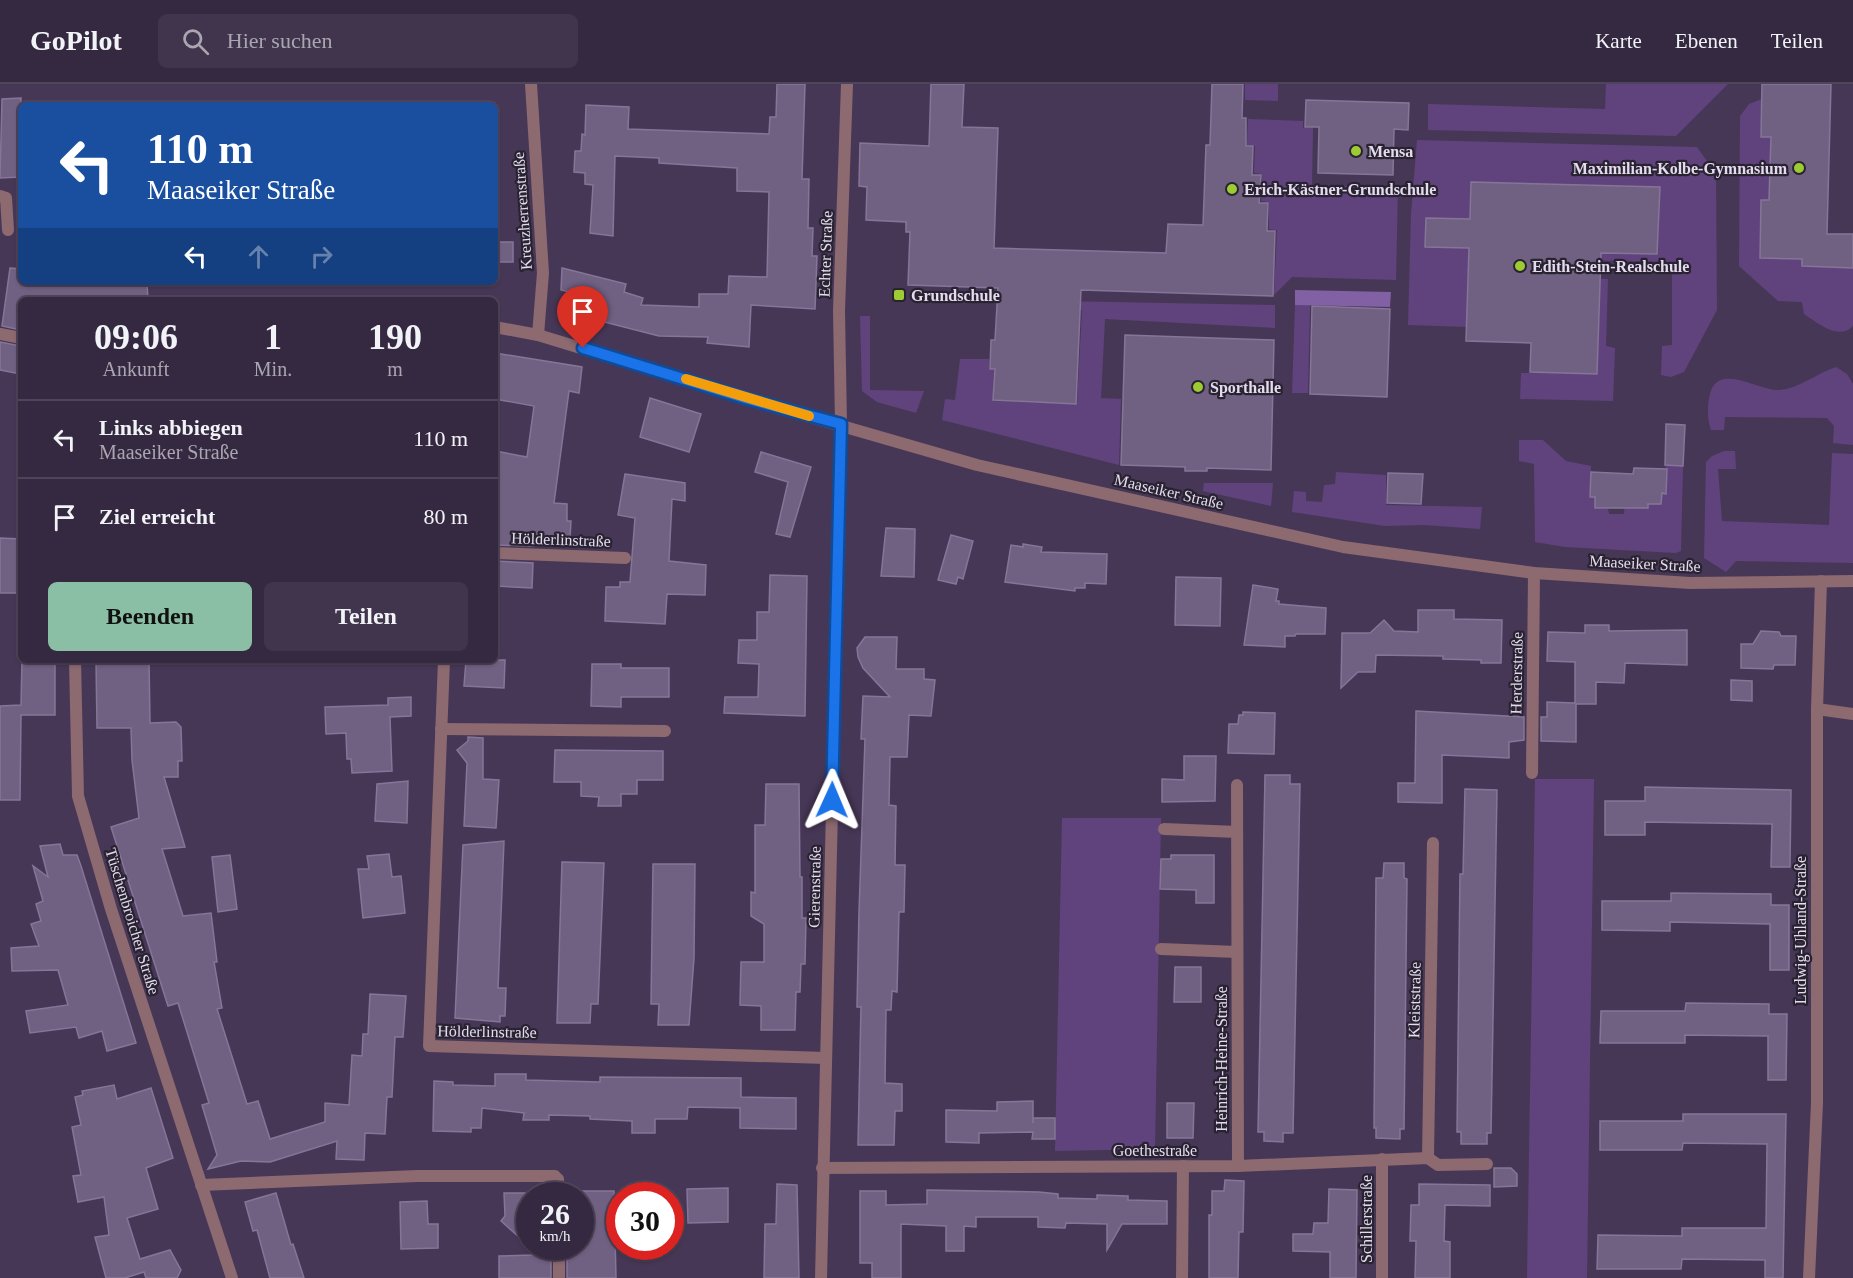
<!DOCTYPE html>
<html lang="de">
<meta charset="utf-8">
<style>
:root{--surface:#352941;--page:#40354c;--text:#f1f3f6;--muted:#aaa6b1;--line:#4f455a;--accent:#8abfa5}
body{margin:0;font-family:Georgia,serif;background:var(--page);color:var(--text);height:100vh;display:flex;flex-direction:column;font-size:22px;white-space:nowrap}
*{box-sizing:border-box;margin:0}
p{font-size:20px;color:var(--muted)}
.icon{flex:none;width:33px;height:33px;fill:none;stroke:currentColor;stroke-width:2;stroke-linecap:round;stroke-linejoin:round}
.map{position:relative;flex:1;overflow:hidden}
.drawer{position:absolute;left:18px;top:213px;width:480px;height:366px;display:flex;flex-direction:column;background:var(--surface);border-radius:9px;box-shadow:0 2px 4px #0004,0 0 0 2px var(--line)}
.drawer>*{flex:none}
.guide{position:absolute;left:18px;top:18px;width:480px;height:183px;border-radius:9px;box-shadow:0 2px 4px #0004,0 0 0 2px var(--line);background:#1a4fa0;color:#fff;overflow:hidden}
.speed{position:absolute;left:516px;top:1098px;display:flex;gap:12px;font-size:30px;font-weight:700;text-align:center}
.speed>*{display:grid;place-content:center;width:78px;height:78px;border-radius:50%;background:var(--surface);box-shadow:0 2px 4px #0004,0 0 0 2px var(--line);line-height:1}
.speed small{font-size:15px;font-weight:400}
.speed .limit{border:9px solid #d22;background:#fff;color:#111}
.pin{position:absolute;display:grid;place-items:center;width:51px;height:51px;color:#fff;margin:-62px -26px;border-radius:50% 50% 50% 0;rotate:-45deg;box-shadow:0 0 6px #0007}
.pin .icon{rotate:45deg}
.me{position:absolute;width:66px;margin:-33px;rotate:1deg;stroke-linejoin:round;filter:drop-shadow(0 0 4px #0008)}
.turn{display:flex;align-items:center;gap:21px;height:126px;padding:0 30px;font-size:27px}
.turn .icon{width:78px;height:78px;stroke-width:2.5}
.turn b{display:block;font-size:42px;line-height:51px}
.lanes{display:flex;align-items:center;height:57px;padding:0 30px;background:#0003;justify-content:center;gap:30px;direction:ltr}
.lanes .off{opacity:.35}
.eta{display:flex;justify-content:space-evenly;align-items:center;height:102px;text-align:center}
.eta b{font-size:36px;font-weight:700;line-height:42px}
.action{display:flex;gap:12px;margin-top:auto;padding:12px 30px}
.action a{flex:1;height:69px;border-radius:9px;background:var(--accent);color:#111;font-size:24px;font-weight:700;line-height:69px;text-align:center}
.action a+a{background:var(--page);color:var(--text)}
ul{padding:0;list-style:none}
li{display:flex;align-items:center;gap:18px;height:78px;padding:0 30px;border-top:2px solid var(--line)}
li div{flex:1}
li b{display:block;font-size:22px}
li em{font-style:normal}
header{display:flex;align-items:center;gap:36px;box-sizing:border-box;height:84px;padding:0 30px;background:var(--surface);border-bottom:2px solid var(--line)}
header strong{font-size:28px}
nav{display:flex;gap:33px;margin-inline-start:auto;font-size:21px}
.search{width:420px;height:54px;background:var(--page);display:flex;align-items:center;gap:15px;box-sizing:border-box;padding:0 21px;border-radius:9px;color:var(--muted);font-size:22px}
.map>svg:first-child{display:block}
</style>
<header>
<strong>GoPilot</strong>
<div class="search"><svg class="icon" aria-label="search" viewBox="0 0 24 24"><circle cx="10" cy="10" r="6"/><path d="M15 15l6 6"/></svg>Hier suchen</div>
<nav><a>Karte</a><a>Ebenen</a><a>Teilen</a></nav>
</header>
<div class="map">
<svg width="1853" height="1194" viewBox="0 0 1853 1194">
<rect width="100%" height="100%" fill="#473757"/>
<g fill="#60437d">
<path d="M1245,0H1278V17L1245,16Z"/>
<path d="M1606,0H1728L1676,52L1428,46V20L1605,25Z"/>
<path d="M1762,15L1761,52L1771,53L1769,116H1761L1760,173L1792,174L1802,169V182L1853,184V242C1838,257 1818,239 1804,230L1802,218L1778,217L1739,182L1740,32L1749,20Z"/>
<path d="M1248,35L1303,37V44H1313L1312,101L1398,103L1396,196L1292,193L1274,211L1277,146L1269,145V118L1261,117L1262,90L1254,89L1255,62L1247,61Z"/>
<path d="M1417,56L1697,63L1716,90L1717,226L1684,288L1671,293L1661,291L1662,262L1672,261V178L1574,176V168L1657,170L1659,103L1471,98L1470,135L1426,163L1469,164L1467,229L1501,244L1408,241L1411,130Z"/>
<path d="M1600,195H1608L1606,262L1615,264L1613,317L1520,315L1521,289H1597Z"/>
<path d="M999,216L1275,221V244L1105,235L1101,314L1121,315L1119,381L942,336L945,315L955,316L960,275H989V285L994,286L993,317L1077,320L1082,226L999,224Z"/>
<path d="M1295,221H1310L1308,309H1292Z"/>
<path d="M860,232H870V306L924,307L916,329L877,318L862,307Z"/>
<path d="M1836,283L1847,290L1853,300V361L1833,359L1834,342L1827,334L1725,333L1724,346H1711C1707,334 1707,322 1710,310C1718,277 1760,308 1780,306C1800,304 1817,289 1836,283Z"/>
<path d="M1519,356H1543L1566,377L1591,382L1590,413H1595V424L1608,425L1609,430H1624L1625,413L1632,423L1647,424L1648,420H1661L1662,409H1666L1667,385L1664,381L1683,382L1681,467L1676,469L1565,463L1535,458L1534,380L1519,377Z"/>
<path d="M1724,367H1735L1736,385H1718L1722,437L1829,441L1832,369L1853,370V479L1736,477L1726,488L1704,474L1706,378L1712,372Z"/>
<path d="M1336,388L1386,391V421L1482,423L1480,445L1424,441L1385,442L1292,428L1294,407L1306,408V417L1322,418L1324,401L1335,400Z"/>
<path d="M1204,399H1273L1271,422L1203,407Z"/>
<path d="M1535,695H1594L1587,1194H1527Z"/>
<path d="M1062,734H1161L1155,1065L1055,1067Z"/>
</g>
<path fill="#8161a3" d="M1295,206L1391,208L1390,223L1295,221Z"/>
<g fill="#706082" stroke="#857598" stroke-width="1.5">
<path d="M777,0H805L802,95H809L808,144H813L812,172H817L815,225L751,221L749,263L707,259L708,253L659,252L577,231L582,211L561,206L562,184L626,200L624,208L643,214L641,221L699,223V210H728L729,192L767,193L769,108L737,107V84L659,79V74L615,72L613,152L590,149L593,101L585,100V89L574,88L575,67H581L582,50L585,51L586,21L629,23L628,45L769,50L770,33H776Z"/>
<path d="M931,0H964L962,43L998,44L994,164L1166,169L1168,140L1203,141L1206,61H1210L1212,0H1243L1242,34H1246V62H1253L1252,91H1261L1259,119H1268L1267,147H1275L1273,212L1081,206L1076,320L993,316L995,285H990L991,256H995L998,204L908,201L910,148H906V138L866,136L867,103L859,102L860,59L929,62Z"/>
<path d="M1762,0H1831L1827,150H1853V184L1802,182V175L1760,174L1761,116H1769L1771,53H1761Z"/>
<path d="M21,14V52H17L19,93L0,94L2,15Z"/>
<path d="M1306,16L1409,19L1408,46L1394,45L1393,91L1318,89L1319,43H1305Z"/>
<path d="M1471,98L1660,103L1657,170L1601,169L1597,290L1530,288L1531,259L1466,257L1469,164L1425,163L1426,134L1470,135Z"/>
<rect x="495" y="158" width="18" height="20"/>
<path d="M10,184L21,185V198H147L148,216H21V246L2,242Z"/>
<path d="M1312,222L1390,225L1387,313L1310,310Z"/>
<path d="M1125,251L1274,256L1271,386L1207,384V387H1185V383L1121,381Z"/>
<path d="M0,258L21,262V290L0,286Z"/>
<path d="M495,269L582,283L579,309L569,307L554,419L567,420V437H571L570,454H535L534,462L495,461V367L527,373L534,322L495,315Z"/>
<path d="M650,314L701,330L689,368L640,353Z"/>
<path d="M1666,340L1685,341L1683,382L1665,381Z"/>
<path d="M761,368L811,383L790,453L776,450L788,398L755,388Z"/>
<path d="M1634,384L1667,385L1666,410L1662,409L1661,420H1648V424H1595V413H1590L1591,388L1633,390Z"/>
<path d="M1388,389L1423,390L1421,420L1387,419Z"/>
<path d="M625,390L685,399V417L672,415L669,477L706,481L705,511L667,510L665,540L605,537L606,503H620V498H630L635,434L618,431Z"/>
<path d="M886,444L915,445L914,493L881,492Z"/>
<path d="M951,451L973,457L963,495L958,493L956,500L938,496Z"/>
<path d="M0,454L21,455V506H18V509H0Z"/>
<path d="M1023,460L1042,463L1041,468L1107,470L1106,500L1085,499V504H1075V507L1005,498L1011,461L1023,463Z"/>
<path d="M495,477L533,479L532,504L495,502Z"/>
<path d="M770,491L807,492L805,632L724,629L725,613H758L759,580L738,579L739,556H757V528H769Z"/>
<path d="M1176,493L1221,494L1220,542L1175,541Z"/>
<path d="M1253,501L1278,505L1276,517H1279V520L1326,524L1325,550H1296L1295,552H1285V563L1244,561Z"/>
<path d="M1418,526H1454V535L1502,536L1501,579H1481V576L1443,575V572L1376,571L1375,588H1358L1341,604L1342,549H1370L1384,536L1394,547L1418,548Z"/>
<path d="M1585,541H1609V547L1687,546V581L1625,579L1624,599L1596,598V620H1576V658L1541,657V633H1547V618L1575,619V578L1547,577L1548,548L1585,549Z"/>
<path d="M1761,547L1779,548L1781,552H1796L1795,581H1774L1773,585L1741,584V560H1753Z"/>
<path d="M865,553H897L896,585H924V595L935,596L931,632L909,631L907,673H890L889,721L896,722L895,781H905L904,828H899L897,908L892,907L891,926H886L885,999L902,1000V1027H895L894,1061H858L861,923H857L859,828L865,655H861L863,612L890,613L863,584L858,573L857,564Z"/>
<path d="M22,576H55V631H21L20,716H0V622L21,621Z"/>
<path d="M96,576H149L150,639L176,638L181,643L182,677H178V693H164L185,763L162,765L183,832L211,829L217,878H214L222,924L217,925L247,1020L258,1017L270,1055L325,1038V1019L349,1021L352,971L362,972L363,950H368L370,910L406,912L403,953H395L392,1013H387L385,1050L365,1049L364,1076L336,1075L337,1057L270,1078L241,1077L208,1085L217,1071L202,1021L209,1019L178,919L168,922L111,743L139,734L132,676L131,644H97Z"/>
<path d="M466,576H505L504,604L464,602Z"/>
<path d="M592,580H621V584H669V613H621V623L591,622Z"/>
<path d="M1731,596L1752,597V617L1731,616Z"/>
<path d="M411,613V632L390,633L392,687L352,689L351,675H347L346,649L326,650L325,623L388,621V614Z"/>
<path d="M1416,627L1524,633V656L1509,658V674L1442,671V719L1398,718V699H1415Z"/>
<path d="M1243,628L1275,629L1274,670L1228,669L1229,640H1238L1239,631H1243Z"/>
<path d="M468,653L483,654V695L499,696L496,744L464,742L467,679L457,666L468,657Z"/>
<path d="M555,666L663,667V696H637V710H621V722H598L599,713L581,712V698H554Z"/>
<path d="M1184,672H1216L1215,717L1162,718V695L1184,696Z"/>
<path d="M1265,691H1290V700H1300L1293,1049H1283V1058L1264,1057V1048H1258Z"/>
<path d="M408,697L407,739L375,737L377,700Z"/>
<path d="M766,700H799L800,793H802V834H806L805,880H801L800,908H796L795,946H761V922L740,921L741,878H764V840L751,832V808L755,809V741H765Z"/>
<path d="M1645,703L1791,706L1790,783H1771L1772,740L1645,738V751H1605V717H1645Z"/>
<path d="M1465,705L1497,706L1491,1049H1487V1060H1461V1048H1457L1460,790H1463Z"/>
<path d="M504,757L498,904H506L505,932H500V938L455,934L463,761Z"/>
<path d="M60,760L63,771H77L81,782L136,959L107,967L102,947L79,954L76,943L30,949L26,927L68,921L58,886L12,887L11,864L39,862L31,840L41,837L36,820L43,817L33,782L48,793L40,762Z"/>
<path d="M389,770L392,793L401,792L405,829L363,834L358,785H369L367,772Z"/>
<path d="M230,771L237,825L218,828L212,773Z"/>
<path d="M1171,771H1214V819H1196V806L1160,805L1161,775H1171Z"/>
<path d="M562,778L604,779L598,920H591L590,939H557Z"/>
<path d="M1384,779H1404V794L1407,795L1404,1045H1400V1055L1376,1054V1044H1374L1376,794H1383Z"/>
<path d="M653,780H695L694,874L689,941H658L659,920H651Z"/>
<path d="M1671,809L1771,810V821H1789V886H1770V840L1670,838V847L1602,846V817H1671Z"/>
<path d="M1175,883H1201V918H1174Z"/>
<path d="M1686,919L1769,920V930H1787L1786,996H1768V952L1685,951V959H1600L1601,927H1685Z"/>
<path d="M495,990H526V996L600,998V993L741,994V1013L796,1014V1045L740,1044V1024L688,1023L687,1035H655V1049H632V1037L590,1035V1032L549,1031V1036H523L524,1029L482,1024L481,1044H471V1048L433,1047L434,997L453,998V1001L495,1002Z"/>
<path d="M114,1001L117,1015L151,1004L173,1074L146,1084L158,1125L127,1134L140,1175L170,1166L181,1186L177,1194H146L144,1188L125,1194H106L95,1153L109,1151L104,1113L78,1118L73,1092L81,1091L72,1043L81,1041L75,1013L83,1011L82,1007Z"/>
<path d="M1033,1017V1039V1034H1055V1055H1032L1033,1048L979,1049V1059L946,1058V1026L997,1027V1018Z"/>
<path d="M1167,1019H1194L1193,1054H1167Z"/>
<path d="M1683,1030H1786L1783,1194H1765V1176L1682,1175L1681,1185H1597L1598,1151L1682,1152V1144H1766L1767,1060L1683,1059L1682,1066H1600V1037H1683Z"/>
<path d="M1494,1084H1511L1517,1090V1102L1494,1103Z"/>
<path d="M1225,1096L1244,1097L1243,1148H1239L1238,1194H1209V1131H1212V1107H1224Z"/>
<path d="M777,1100L797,1101L799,1194H764L765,1140H776Z"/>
<path d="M1419,1100L1490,1101V1122L1445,1121L1444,1157L1450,1158V1194H1415L1416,1157H1410L1411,1121H1419Z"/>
<path d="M728,1104V1138L688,1139L687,1105Z"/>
<path d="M1329,1105L1357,1106L1356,1194H1330V1168L1293,1167V1150H1313L1314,1139H1328Z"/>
<path d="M927,1106L1039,1108L1058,1110V1114L1097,1115V1111L1128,1112V1116L1167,1117V1140H1122L1107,1166V1140L1066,1139L1065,1144L1038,1143V1133H976V1143L964,1142V1167H946V1142L901,1140V1194H872V1179H860V1107H886V1121L927,1120Z"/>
<path d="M580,1107H614L616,1194H567V1171H571V1162H580Z"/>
<path d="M276,1109L291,1161L293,1160L304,1194H270L257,1146L253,1147L245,1118Z"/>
<path d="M504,1109H530V1163L501,1137L505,1132Z"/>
<path d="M427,1117L428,1140H438V1164L401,1165L400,1118Z"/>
<path d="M534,1171H551V1194H499V1172Z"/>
</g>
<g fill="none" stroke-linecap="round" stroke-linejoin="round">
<path stroke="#8d6970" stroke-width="12" d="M0,112L6,114L8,146"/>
<g stroke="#8d6970" stroke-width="12">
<path d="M495,469L625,474"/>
<path d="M75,576L78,712L111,825L232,1194"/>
<path d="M444,576L429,962L826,974"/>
<path d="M1817,625L1853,630"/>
<path d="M441,645L665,647"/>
<path d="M1532,689L1534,489"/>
<path d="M1237,701L1238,1082"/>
<path d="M1164,745L1237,748"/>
<path d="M1161,865L1237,868"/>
<path d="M1428,1074L1433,759"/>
<path d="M1382,1075V1194"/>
<path d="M822,1084L1238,1082L1428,1074L1438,1081L1487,1080"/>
<path d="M558,1095V1112"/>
<path d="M201,1101L417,1092H555"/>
<path d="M559,1162V1194"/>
<path d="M821,1194L841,340L839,227L847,0"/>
<path d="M1182,1194L1183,1082"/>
<path d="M1809,1194L1817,1019V625L1821,497"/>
</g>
<g stroke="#8d6970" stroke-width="12">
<path d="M531,0L543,189L538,251"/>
<path d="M495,243L538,251L748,315L977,381L1343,463L1534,489L1690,499L1853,497"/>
<path d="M0,250L21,254"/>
</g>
</g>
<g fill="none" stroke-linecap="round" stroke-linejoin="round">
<g stroke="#114b97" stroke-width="15">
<path id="route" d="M583,264L748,315L841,340L832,716"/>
</g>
<use href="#route" stroke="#1a73e8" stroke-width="10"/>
<path stroke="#f59e0b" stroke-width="10" d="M686,295L809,332"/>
</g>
<g fill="#9ccb32" stroke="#292331" stroke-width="2">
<circle cx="1356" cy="67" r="6"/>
<circle cx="1799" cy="84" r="6"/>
<circle cx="1232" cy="105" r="6"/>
<circle cx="1520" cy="182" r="6"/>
<rect x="893" y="205" width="12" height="12" rx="3"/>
<circle cx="1198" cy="303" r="6"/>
</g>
<g text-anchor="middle" stroke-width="4.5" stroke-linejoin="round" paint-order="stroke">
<g font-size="16" font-weight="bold" fill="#e4dbef" stroke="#292331" text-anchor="start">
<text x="1368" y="73">Mensa</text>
<text x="1787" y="90" text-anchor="end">Maximilian-Kolbe-Gymnasium</text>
<text x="1244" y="111">Erich-Kästner-Grundschule</text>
<text x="1532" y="188">Edith-Stein-Realschule</text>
<text x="911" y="217">Grundschule</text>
<text x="1210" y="309">Sporthalle</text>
</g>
<g font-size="16" fill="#e4dbef" stroke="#292331">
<text transform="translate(522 127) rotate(-94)" y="6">Kreuzherrenstraße</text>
<text transform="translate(825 170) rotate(-88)" y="6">Echter Straße</text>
<text transform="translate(1169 407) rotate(13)" y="6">Maaseiker Straße</text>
<text transform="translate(561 455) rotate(2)" y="6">Hölderlinstraße</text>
<text transform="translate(1645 479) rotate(3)" y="6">Maaseiker Straße</text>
<text transform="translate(1516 589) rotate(-89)" y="6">Herderstraße</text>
<text transform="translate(814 803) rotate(-89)" y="6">Gierenstraße</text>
<text transform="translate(133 837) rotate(73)" y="6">Tüschenbroicher Straße</text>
<text transform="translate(1800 846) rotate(-90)" y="6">Ludwig-Uhland-Straße</text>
<text transform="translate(1414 916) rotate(-89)" y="6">Kleiststraße</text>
<text transform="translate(487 947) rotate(1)" y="6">Hölderlinstraße</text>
<text transform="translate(1221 975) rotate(-90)" y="6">Heinrich-Heine-Straße</text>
<text x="1155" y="1072">Goethestraße</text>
<text transform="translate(1366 1135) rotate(-90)" y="6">Schillerstraße</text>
</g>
</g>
</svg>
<div class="speed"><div>26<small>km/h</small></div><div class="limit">30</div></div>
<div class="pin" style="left:583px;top:264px;background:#d93025"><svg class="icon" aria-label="arrive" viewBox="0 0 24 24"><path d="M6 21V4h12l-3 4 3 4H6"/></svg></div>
<svg class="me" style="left:832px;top:716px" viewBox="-20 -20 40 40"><path d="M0-17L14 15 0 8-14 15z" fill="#1a73e8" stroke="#fff" stroke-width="4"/></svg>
<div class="guide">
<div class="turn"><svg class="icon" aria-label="left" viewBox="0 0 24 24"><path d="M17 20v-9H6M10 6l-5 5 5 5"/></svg><div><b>110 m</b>Maaseiker Straße</div></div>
<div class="lanes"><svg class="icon" aria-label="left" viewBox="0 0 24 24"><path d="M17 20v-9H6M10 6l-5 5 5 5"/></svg><svg class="icon off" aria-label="ahead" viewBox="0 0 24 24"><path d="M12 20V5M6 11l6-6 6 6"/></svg><svg class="icon off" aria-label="right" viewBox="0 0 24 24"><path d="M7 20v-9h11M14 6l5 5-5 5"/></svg></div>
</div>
<section class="drawer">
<div class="eta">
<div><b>09:06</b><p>Ankunft</p></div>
<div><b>1</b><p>Min.</p></div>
<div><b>190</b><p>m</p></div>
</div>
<ul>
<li><svg class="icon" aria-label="left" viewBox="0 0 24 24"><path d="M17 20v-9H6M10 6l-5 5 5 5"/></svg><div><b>Links abbiegen</b><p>Maaseiker Straße</p></div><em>110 m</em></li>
<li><svg class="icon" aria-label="arrive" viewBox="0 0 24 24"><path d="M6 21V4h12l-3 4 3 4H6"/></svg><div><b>Ziel erreicht</b></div><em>80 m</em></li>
</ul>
<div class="action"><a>Beenden</a><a>Teilen</a></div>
</section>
</div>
